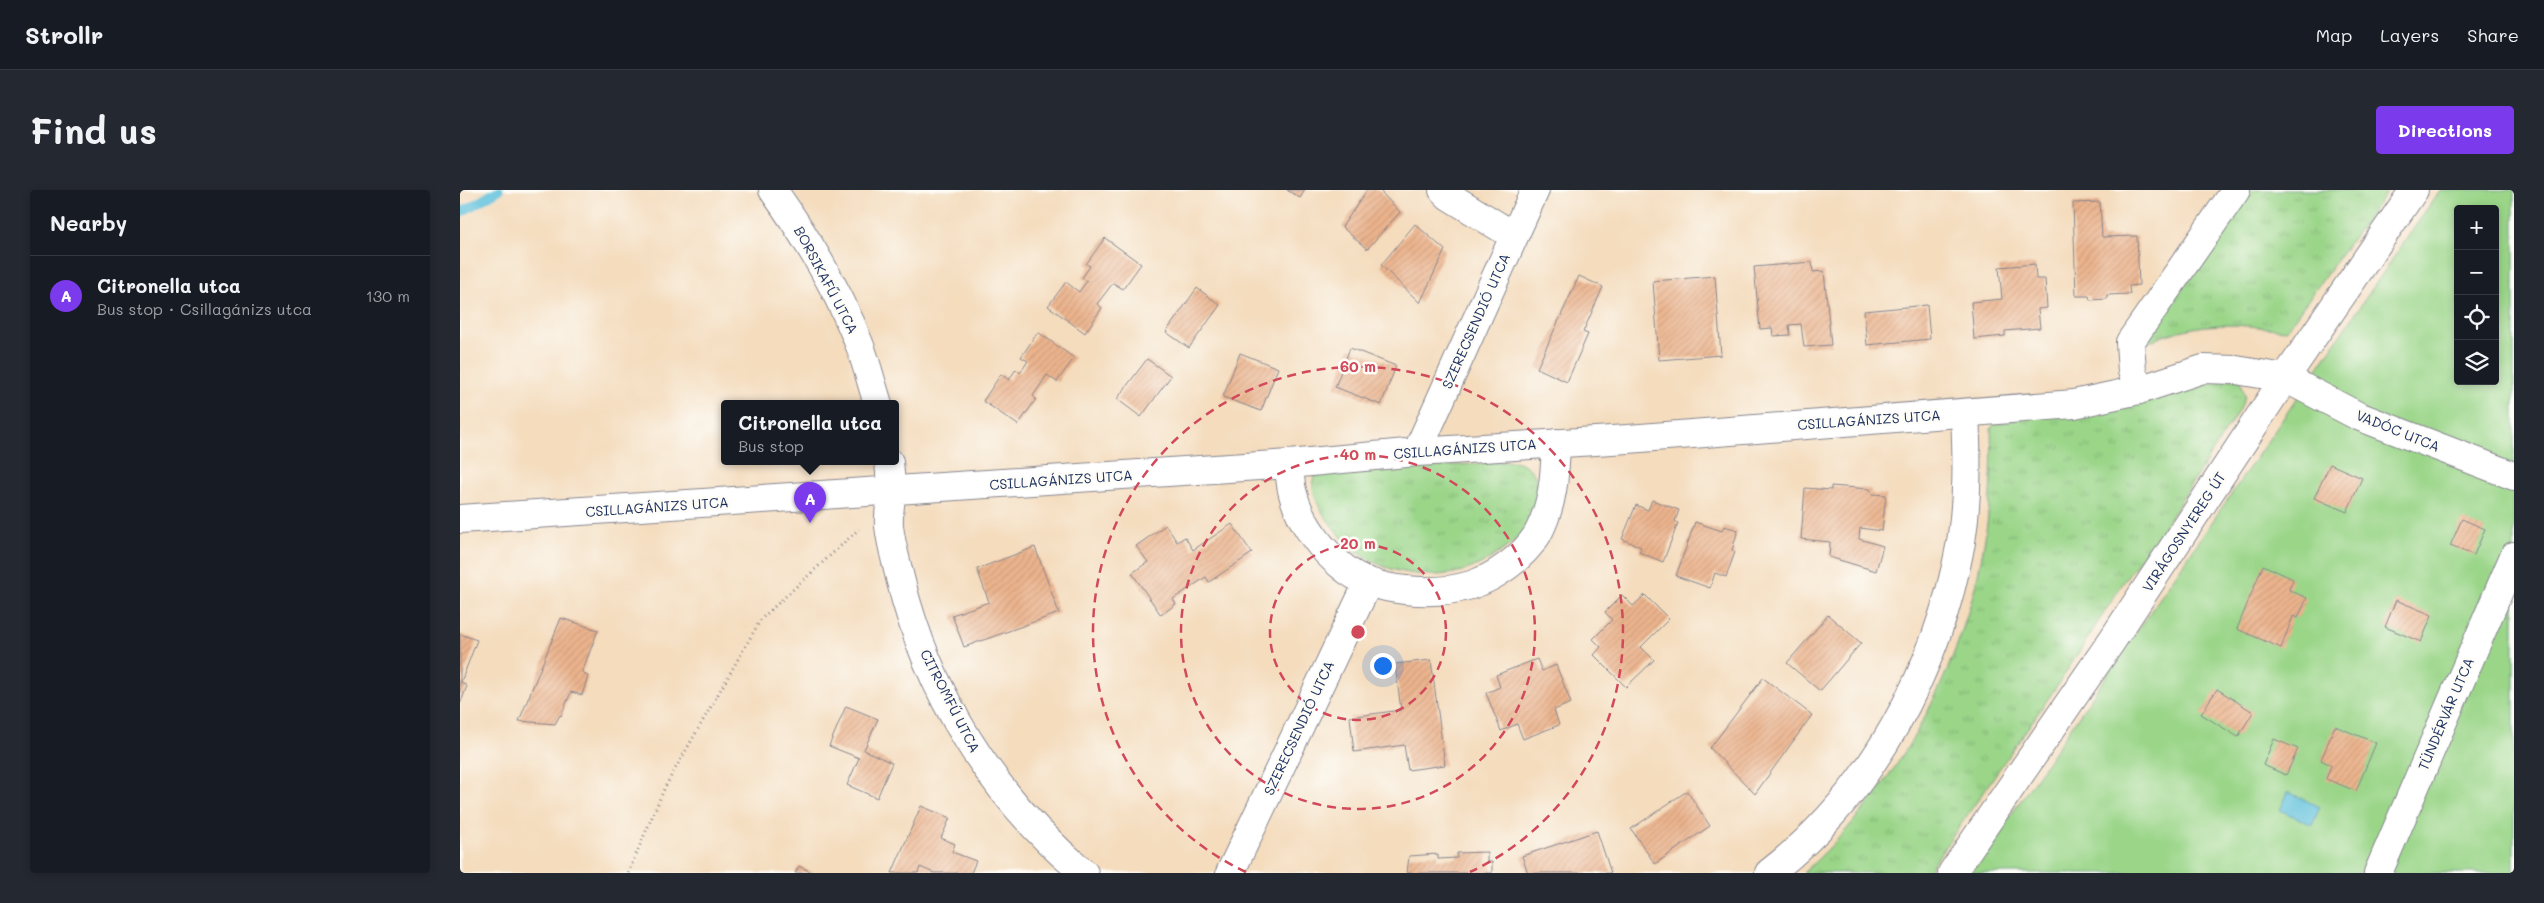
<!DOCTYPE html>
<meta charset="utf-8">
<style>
:root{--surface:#171b24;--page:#242831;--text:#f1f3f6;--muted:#9ea1a6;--line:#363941;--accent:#7c3aed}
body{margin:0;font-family:Mali,sans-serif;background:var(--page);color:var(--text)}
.controls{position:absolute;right:15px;top:15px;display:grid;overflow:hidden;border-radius:5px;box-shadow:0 2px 8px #0003}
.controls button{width:45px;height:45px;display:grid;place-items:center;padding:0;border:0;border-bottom:1px solid var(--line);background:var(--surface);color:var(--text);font:25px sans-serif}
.you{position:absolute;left:922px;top:475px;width:18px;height:18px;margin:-12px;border:4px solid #fff;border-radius:50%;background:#1a73e8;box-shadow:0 0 0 8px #1a73e833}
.badge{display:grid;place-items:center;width:32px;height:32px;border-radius:50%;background:var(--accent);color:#fff;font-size:16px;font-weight:700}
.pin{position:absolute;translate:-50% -41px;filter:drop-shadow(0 1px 2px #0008)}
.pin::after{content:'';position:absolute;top:26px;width:18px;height:15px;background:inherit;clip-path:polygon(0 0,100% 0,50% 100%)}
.popup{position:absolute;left:261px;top:210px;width:178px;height:65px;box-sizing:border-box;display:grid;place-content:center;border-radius:5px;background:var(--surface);filter:drop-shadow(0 1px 4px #0005);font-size:16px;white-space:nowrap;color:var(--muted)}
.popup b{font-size:19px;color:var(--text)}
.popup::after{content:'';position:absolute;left:50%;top:100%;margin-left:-10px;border:10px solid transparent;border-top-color:var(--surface)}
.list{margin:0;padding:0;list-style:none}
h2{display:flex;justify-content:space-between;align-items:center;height:65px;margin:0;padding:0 20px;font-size:21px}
h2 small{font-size:16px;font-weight:400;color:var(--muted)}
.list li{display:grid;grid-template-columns:32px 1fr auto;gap:15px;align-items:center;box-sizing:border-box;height:80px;padding:0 20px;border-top:1px solid var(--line)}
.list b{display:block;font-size:19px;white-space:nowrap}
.list p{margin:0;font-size:16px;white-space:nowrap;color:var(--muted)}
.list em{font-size:16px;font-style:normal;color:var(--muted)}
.icon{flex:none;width:28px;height:28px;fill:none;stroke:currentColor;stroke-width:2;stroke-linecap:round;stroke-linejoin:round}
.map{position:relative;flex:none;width:2054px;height:683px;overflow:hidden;border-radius:5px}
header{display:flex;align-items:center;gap:30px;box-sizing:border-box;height:70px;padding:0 25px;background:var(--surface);border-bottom:1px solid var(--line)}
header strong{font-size:24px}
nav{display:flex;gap:28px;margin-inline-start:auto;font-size:18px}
.intro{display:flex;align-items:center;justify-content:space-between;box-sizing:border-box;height:120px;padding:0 30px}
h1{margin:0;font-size:35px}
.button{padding:12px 22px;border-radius:5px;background:var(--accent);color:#fff;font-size:18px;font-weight:700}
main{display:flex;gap:30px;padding:0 30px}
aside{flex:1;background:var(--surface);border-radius:5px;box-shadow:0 2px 8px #0003}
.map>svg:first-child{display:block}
.grass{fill:url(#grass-tufts);stroke:#5a8273}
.garden{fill:#9ad588;stroke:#5a8273;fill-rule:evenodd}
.water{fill:#5dc0db;stroke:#3c789c}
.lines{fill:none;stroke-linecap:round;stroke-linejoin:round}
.stream{stroke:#5dc0db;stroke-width:9}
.building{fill:url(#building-hatch)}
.minor-casing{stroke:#88868e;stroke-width:30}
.path{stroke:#88868e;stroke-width:3;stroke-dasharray:1 4;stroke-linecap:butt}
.minor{stroke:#fff;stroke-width:28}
.ring{fill:none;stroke:#d1495b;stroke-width:2.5;stroke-dasharray:9 6}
.labels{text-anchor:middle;stroke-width:5;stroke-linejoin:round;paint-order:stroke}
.street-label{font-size:14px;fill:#1b2f5e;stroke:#fdfcf7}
.centre{fill:#d1495b;stroke:#fdfcf7;stroke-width:2.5}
.ring-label{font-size:15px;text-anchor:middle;font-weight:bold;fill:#d1495b;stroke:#fdfcf7;stroke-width:5;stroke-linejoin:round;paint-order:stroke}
</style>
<header>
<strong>Strollr</strong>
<nav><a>Map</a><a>Layers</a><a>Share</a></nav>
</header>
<div class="intro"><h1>Find us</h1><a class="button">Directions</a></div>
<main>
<aside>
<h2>Nearby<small></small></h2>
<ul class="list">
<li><span class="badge">A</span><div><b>Citronella utca</b><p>Bus stop · Csillagánizs utca</p></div><em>130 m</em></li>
</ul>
</aside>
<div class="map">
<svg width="2054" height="683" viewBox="0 0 2054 683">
<defs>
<pattern id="grass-tufts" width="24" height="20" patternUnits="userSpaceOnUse" patternTransform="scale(1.25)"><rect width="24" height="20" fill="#9ad588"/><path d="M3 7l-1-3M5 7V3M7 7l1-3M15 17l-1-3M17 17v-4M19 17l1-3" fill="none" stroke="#84b778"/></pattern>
<pattern id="building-hatch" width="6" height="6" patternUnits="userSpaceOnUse" patternTransform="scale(1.25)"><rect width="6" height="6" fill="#ecb48d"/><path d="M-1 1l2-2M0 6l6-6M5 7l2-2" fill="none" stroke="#ca9b7c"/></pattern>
</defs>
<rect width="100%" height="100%" fill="#fdfcf7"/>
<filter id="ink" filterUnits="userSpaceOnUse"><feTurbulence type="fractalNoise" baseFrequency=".02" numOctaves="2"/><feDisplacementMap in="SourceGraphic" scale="10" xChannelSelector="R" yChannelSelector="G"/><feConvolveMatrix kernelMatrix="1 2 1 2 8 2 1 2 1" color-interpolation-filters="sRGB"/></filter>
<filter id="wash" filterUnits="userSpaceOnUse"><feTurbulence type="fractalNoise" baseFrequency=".0096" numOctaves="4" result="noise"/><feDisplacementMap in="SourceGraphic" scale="20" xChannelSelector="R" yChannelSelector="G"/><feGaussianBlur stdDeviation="1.12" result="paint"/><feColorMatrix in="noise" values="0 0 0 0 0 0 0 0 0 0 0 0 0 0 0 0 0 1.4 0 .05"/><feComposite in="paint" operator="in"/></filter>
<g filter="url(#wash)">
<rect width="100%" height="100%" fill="#f4dcbd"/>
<path class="grass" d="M1778,0H1928L1826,140C1767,133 1738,130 1681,155Z
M1726,188L1780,190L1785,206L1781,217L1706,334L1665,390L1599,493L1467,683H1343C1467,572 1539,405 1531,239L1533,235Z
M1054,271C1084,277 1083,311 1070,333C1059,352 1027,373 1006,380C984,387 961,386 939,381C916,376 893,362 878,343C866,329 848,306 854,286L859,285Z"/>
<path class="garden" d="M1980,0H2054V683H1511ZM1998,19H2035V191H1998Z"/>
<path class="water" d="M1828,602L1860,617L1852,635L1820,620Z"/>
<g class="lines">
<path class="stream" d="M0,23L39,0"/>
</g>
<g id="blocks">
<path class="building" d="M827,0H845L840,8Z
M907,0H919L940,22L907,59L882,37Z
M1640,12L1642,47L1677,46L1679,95L1669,96L1670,104L1647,105V109L1630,110L1629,106H1616L1613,13Z
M955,34L985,60L960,113L921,75Z
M645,48L681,74L663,99L653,93L637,114L642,118L625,143L588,116L606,92L619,102L627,91L622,88L630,76L626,74Z
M1352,72L1353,82L1364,81L1371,155L1344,157L1341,134L1329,135L1330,145L1313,146L1312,138L1300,139L1294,77Z
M1575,74L1576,89H1585L1587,118L1578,119L1580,138L1545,141V146L1514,149L1511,112L1542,109L1539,77Z
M1119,86L1143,97L1123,142L1128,144L1107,192L1077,178Z
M1255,86L1261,165L1199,170L1193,91Z
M737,98L760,115L729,158L706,142Z
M1467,115L1470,149L1407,155L1404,121Z
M578,142L614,168L597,192L587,185L573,206L576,209L558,235L523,211L541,184L549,190L556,179L560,183L568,171L561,167Z
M890,158L936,176L921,215L875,197Z
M780,163L818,178L801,221L763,207Z
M687,169L711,186L681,227L657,209Z
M1870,274L1902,288L1887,322L1854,308Z
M1371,296L1410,299L1412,304L1426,305L1422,341L1400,338L1399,349L1423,356L1416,381L1369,367L1370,352L1341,349L1345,298L1371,300Z
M1192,310L1219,320L1215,331L1218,333L1203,372L1179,362L1181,357L1162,349L1176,315L1188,320Z
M2002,329L2025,339L2014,365L1990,356Z
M1235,332L1262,341L1264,336L1278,340L1272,360L1275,362L1266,387L1255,383L1250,398L1216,386Z
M772,334L792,363L749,392L746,387L713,409L716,414L701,425L672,383L688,372L676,356L706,335L717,352L725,347L733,360Z
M575,357L599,423L504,457L492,425L529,412L517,379Z
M1803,375L1833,389L1829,400L1847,408L1838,428L1833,426L1821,458L1777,439Z
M1162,405L1173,416L1185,405L1209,429L1181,457L1194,470L1166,497L1134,465L1141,457L1133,449L1152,430L1145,422Z
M1936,410L1972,425L1961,452L1925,437Z
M1368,425L1401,453L1360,501L1327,473Z
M101,428L138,440L122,482L128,486L122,505L111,502L101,526L100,525L95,534L59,531Z
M0,444L17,450L1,492L7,496L0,514Z
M1077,469L1082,481L1096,475L1111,513L1094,520L1099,535L1063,549L1057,534L1041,541L1026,503L1040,497L1036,485Z
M971,470L985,575L948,580L944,555L894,562L890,527L941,520L935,474Z
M1303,488L1352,525L1295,604L1250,558Z
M1757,499L1793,522L1778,547L1741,524Z
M386,516L418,529L404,560L432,573L417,608L387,595L399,568L369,556Z
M1875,536L1916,553L1896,601L1866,589L1871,575L1861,570Z
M1814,549L1838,559L1826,585L1803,575Z
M1227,601L1250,636L1195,674L1171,639Z
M461,616L490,628L481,648L495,654L492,662L516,671L511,683H474L460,677L458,683H432Z
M1137,641L1151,683H1068L1062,666Z
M1027,662V672H1032V683H947L949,666L978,664V669L997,668V663Z
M339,676L354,683H335Z"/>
</g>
</g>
<g filter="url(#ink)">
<use href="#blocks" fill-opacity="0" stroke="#88868e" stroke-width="1"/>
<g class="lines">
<g class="minor-casing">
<path id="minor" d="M313,0C347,48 379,101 400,156C407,175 412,195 418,214
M983,0L989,6L1054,46
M1679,200L1672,181L1670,152L1776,0
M957,262L1075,0
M429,272C430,282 431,292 431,302C431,313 428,325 429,336C431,354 436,371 440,388C468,503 533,608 624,683
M829,274C830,284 830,295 833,304C840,332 862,361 884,378C914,403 975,406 1011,395C1036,387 1063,367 1077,345C1093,316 1095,285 1096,253
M0,329L829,274L957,262L1168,249L1614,214L1679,200L1743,179L1776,180L1825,188L1898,226L2054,286
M770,683L908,393
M1309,683C1412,604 1478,479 1501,352C1508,309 1507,266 1505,223
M1492,683L1651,452L1825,188L1954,0
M1918,683L2054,366"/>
</g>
<path class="path" d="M168,683L205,597L301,429L399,339"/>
<use href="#minor" class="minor"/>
</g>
</g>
<g class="ring">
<circle cx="898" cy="442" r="88"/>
<circle cx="898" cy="442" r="177"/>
<path d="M786 682A265 265 0 1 1 1010 682"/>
</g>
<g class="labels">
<g class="street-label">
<text transform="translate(366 90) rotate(62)" y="5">BORSIKAFŰ UTCA</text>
<text transform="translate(1016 131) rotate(-66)" y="5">SZERECSENDIÓ UTCA</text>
<text transform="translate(1409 230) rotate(-4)" y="5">CSILLAGÁNIZS UTCA</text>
<text transform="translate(1938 241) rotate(22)" y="5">VADÓC UTCA</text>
<text transform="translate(1005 259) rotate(-4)" y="5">CSILLAGÁNIZS UTCA</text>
<text transform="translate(601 290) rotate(-4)" y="5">CSILLAGÁNIZS UTCA</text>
<text transform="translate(197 317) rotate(-4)" y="5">CSILLAGÁNIZS UTCA</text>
<text transform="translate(1724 342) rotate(-57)" y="5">VIRÁGOSNYEREG ÚT</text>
<text transform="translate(490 511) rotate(63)" y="5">CITROMFŰ UTCA</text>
<text transform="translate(1986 524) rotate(-67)" y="5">TÜNDÉRVÁR UTCA</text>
<text transform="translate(839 538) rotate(-65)" y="5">SZERECSENDIÓ UTCA</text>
</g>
</g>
<circle cx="898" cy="442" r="8" class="centre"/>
<g class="ring-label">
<text x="898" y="182">60 m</text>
<text x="898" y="270">40 m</text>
<text x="898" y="359">20 m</text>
</g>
</svg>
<div class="controls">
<button>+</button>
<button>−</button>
<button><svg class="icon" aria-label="locate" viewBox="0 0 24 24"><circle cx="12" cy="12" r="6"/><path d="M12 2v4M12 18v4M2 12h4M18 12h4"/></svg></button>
<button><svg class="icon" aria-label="layers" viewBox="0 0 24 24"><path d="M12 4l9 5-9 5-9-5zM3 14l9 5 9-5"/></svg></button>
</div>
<div class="you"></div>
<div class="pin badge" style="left:350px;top:333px">A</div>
<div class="popup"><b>Citronella utca</b>Bus stop</div>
</div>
</main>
